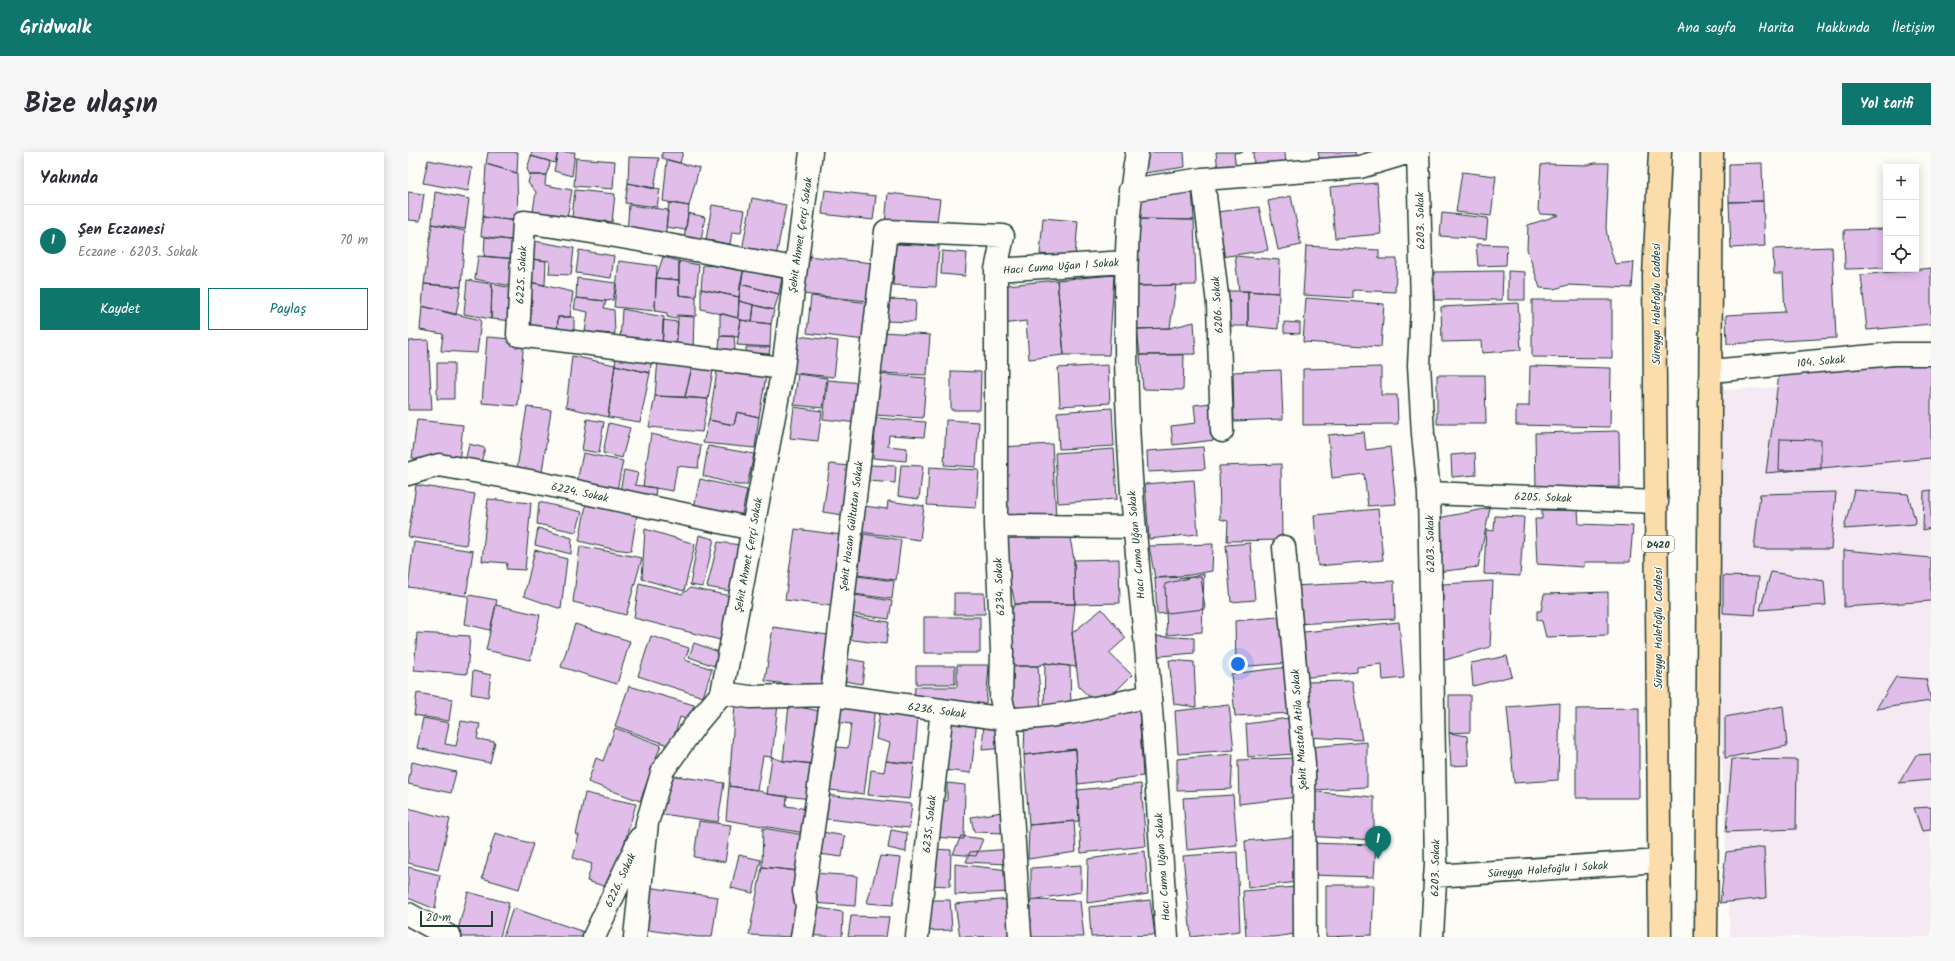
<!DOCTYPE html>
<html lang="tr">
<meta charset="utf-8">
<style>
:root{--surface:#fff;--page:#f7f7f7;--text:#2b2b33;--muted:#7c7c81;--line:#e1e1e2;--accent:#0f766e}
body{margin:0;font-family:Kalam,sans-serif;background:var(--page);color:var(--text)}
.controls{position:absolute;right:12px;top:12px;display:grid;overflow:hidden;border-radius:0px;box-shadow:0 2px 10px #0003}
.controls button{width:36px;height:36px;display:grid;place-items:center;padding:0;border:0;border-bottom:1px solid var(--line);background:var(--surface);color:var(--text);font:20px sans-serif}
.scale{position:absolute;left:12px;bottom:10px;width:73px;box-sizing:border-box;padding-left:4px;border:2px solid #1f3d34;border-top:0;font-size:11px;line-height:14px;white-space:nowrap;color:#1f3d34;-webkit-text-stroke:3px #fdfcf7;paint-order:stroke}
.you{position:absolute;left:830px;top:512px;width:14px;height:14px;margin:-10px;border:3px solid #fff;border-radius:50%;background:#1a73e8;box-shadow:0 0 0 6px #1a73e833}
.badge{display:grid;place-items:center;width:26px;height:26px;border-radius:50%;background:var(--accent);color:#fff;font-size:13px;font-weight:700}
.pin{position:absolute;translate:-50% -33px;filter:drop-shadow(0 1px 2px #0008)}
.pin::after{content:'';position:absolute;top:21px;width:14px;height:12px;background:inherit;clip-path:polygon(0 0,100% 0,50% 100%)}
.list{margin:0;padding:0;list-style:none}
h2{display:flex;justify-content:space-between;align-items:center;height:52px;margin:0;padding:0 16px;font-size:17px}
h2 small{font-size:13px;font-weight:400;color:var(--muted)}
.list li{display:grid;grid-template-columns:26px 1fr auto;gap:12px;align-items:center;box-sizing:border-box;height:72px;padding:0 16px;border-top:1px solid var(--line)}
.list b{display:block;font-size:15px;white-space:nowrap}
.list p{margin:0;font-size:13px;white-space:nowrap;color:var(--muted)}
.list em{font-size:13px;font-style:normal;color:var(--muted)}
.actions{display:flex;gap:8px;padding:12px 16px}
.actions a{flex:1;padding:9px 0;border:1px solid var(--accent);border-radius:0px;text-align:center;font-size:14px;color:var(--accent)}
.actions .main{background:var(--accent);color:#fff}
.icon{flex:none;width:22px;height:22px;fill:none;stroke:currentColor;stroke-width:2;stroke-linecap:round;stroke-linejoin:round}
.map{position:relative;flex:none;width:1523px;height:785px;overflow:hidden;border-radius:0px}
header{display:flex;align-items:center;gap:24px;box-sizing:border-box;height:56px;padding:0 20px;background:var(--accent);color:#fff}
header strong{font-size:19px}
nav{display:flex;gap:22px;margin-inline-start:auto;font-size:14px}
.intro{display:flex;align-items:center;justify-content:space-between;box-sizing:border-box;height:96px;padding:0 24px}
h1{margin:0;font-size:28px}
.button{padding:10px 18px;border-radius:0px;background:var(--accent);color:#fff;font-size:14px;font-weight:700}
main{display:flex;gap:24px;padding:0 24px}
aside{flex:1;background:var(--surface);border-radius:0px;box-shadow:0 2px 10px #0003}
.map>svg:first-child{display:block}
.built{fill:#f5e9f3}
.building{fill:#e1beea;stroke:#1f3d34}
.lines{fill:none;stroke-linecap:round;stroke-linejoin:round}
.minor-casing{stroke:#1f3d34;stroke-width:25}
.primary-casing{stroke:#1f3d34;stroke-width:25}
.minor{stroke:#fdfcf7;stroke-width:22}
.primary{stroke:#fddcac;stroke-width:22}
.labels{text-anchor:middle;stroke-width:3;stroke-linejoin:round;paint-order:stroke}
.shield{fill:#fdfcf7;stroke:#62766e;stroke-width:1}
.shield-label{font-size:10px;font-weight:bold;fill:#1f3d34}
.street-label{font-size:11px;fill:#1f3d34;stroke:#fdfcf7}
</style>
<header>
<strong>Gridwalk</strong>
<nav><a>Ana sayfa</a><a>Harita</a><a>Hakkında</a><a>İletişim</a></nav>
</header>
<div class="intro"><h1>Bize ulaşın</h1><a class="button">Yol tarifi</a></div>
<main>
<aside>
<h2>Yakında<small></small></h2>
<ul class="list">
<li><span class="badge">1</span><div><b>Şen Eczanesi</b><p>Eczane · 6203. Sokak</p></div><em>70 m</em></li>
</ul>
<div class="actions"><a class="main">Kaydet</a><a>Paylaş</a></div>
</aside>
<div class="map">
<svg width="1523" height="785" viewBox="0 0 1523 785">
<rect width="100%" height="100%" fill="#fdfcf7"/>
<filter id="ink" filterUnits="userSpaceOnUse"><feTurbulence type="fractalNoise" baseFrequency=".025" numOctaves="2"/><feDisplacementMap in="SourceGraphic" scale="8" xChannelSelector="R" yChannelSelector="G"/><feConvolveMatrix kernelMatrix="1 2 1 2 8 2 1 2 1" color-interpolation-filters="sRGB"/></filter>
<g filter="url(#ink)">
<path class="built" d="M1523,227V785H1322L1297,239Z"/>
<path class="building" d="M80,0H110L109,21L78,12Z
M124,0H150L147,11L123,4Z
M150,0H167L164,24L146,19Z
M254,0H275L272,11L254,6Z
M739,0H776L777,15L737,21Z
M808,0H835L826,1L828,17L810,19Z
M845,0H877L878,11L846,14Z
M910,0H947L949,8L913,14Z
M123,4L141,9L142,12L138,23H122L119,17Z
M221,5L251,6L246,37L220,31Z
M168,6L207,9L205,37L166,34Z
M20,8L64,16L60,39L15,31Z
M259,8L291,16L281,54L255,49Z
M1187,11H1201L1198,76L1200,89L1207,112L1226,110L1224,136L1160,133L1146,137L1132,136L1119,97L1120,73L1151,63L1132,62L1130,58L1133,13L1139,12L1179,13Z
M1354,11L1355,49L1321,50V12Z
M78,12L109,21L110,69L75,65Z
M1054,20L1088,24L1083,64L1048,60Z
M122,23H138L137,33L164,38L159,66L138,65L125,59L128,40L120,31Z
M220,31L252,37L249,55L217,51Z
M969,31L973,82L927,86L922,35Z
M784,36L786,68L731,67L734,43Z
M167,38L207,42L204,70L164,65Z
M417,38L468,44L465,68L414,62Z
M0,40L16,42L12,69L0,68Z
M27,40L61,47L57,77L24,72Z
M480,41L532,47L528,77L477,71Z
M883,44L893,93L870,98L860,49Z
M344,46L378,53L368,105L334,98Z
M1355,49L1357,94L1323,96L1321,50Z
M261,51L281,54L278,78L258,75Z
M221,53L260,58L257,88L219,82Z
M304,53L337,58L333,81L324,80L322,92L298,88Z
M851,55L860,98L813,105L809,60Z
M280,61L297,65L292,95L275,93Z
M1034,61L1080,66L1078,87L1032,84Z
M75,65L110,69L109,89L73,84Z
M635,66L670,69L667,105L632,102Z
M731,67L786,68L788,133L728,134Z
M24,72L57,79L53,135L16,132Z
M1478,77V116L1437,117L1436,78Z
M77,85L109,89V107L76,104Z
M126,89L166,96L163,123L141,122L142,109L123,107Z
M488,92L531,94L528,135L485,133Z
M1068,92L1099,93L1098,113L1070,114Z
M898,94L971,98V107H989L987,140L945,138V146L895,143Z
M1424,95L1428,186L1319,192L1318,163L1377,160L1375,122H1366L1365,97Z
M171,98L206,104L203,126L168,121Z
M534,99L559,101L557,124L533,122Z
M70,104L109,107L108,135L67,127Z
M399,104L465,111L460,149L394,142Z
M827,104L872,108L871,141L831,139Z
M255,105L271,109V128L248,126Z
M123,107L138,109L137,133L117,129Z
M211,109L249,114L247,159L206,155Z
M271,109L291,113L288,145L271,143Z
M295,113L336,116L331,145L293,137Z
M336,116L374,125L371,142L332,132Z
M1523,116V172L1459,178L1453,123Z
M1095,119L1094,148H1026V120Z
M1100,119L1117,120V148H1100Z
M706,123L701,203H656L649,128Z
M169,126L208,131L205,148L198,149L168,146Z
M248,126L271,128V143L288,145V164L269,163L267,167L259,165V161L247,159Z
M59,128L84,132L83,167L56,162Z
M649,128L656,203L621,207L618,169L594,172L590,134Z
M117,129L165,140L162,165H150L149,183L116,178Z
M16,132L53,135L48,163L14,154Z
M84,132L108,137L106,169L83,167Z
M332,132L371,142L366,158L331,149Z
M768,133L762,176L729,177L728,134Z
M293,137L331,145L330,166L293,157Z
M819,139H840V174H823Z
M840,139L871,141L870,177L840,174Z
M403,144L461,151L457,188L399,181Z
M168,146L198,149L196,156L206,158L207,182L177,180L180,160L166,157Z
M898,146L976,152L973,195L895,190Z
M478,147L508,148L507,170L477,169Z
M1124,148H1204V206L1124,205Z
M331,149L346,153L344,170L333,168L330,166Z
M1110,151L1113,198L1074,201L1073,189L1034,190L1033,155Z
M346,153L366,158L363,172L344,170Z
M14,154L73,168L69,201L33,199L35,182L12,178Z
M214,157L256,165L254,196L212,190Z
M312,161L330,166L333,168L330,185L312,184Z
M270,164L286,165L285,199L268,198Z
M150,165H166V182L149,180Z
M255,168L270,170L268,198L254,196Z
M333,168L363,172L362,195L329,193Z
M786,170L788,202L732,203L729,177L762,176Z
M876,170L892,171V182L876,181Z
M474,180L522,183L519,223L472,221Z
M312,184H326L327,197L324,207L288,194L311,196Z
M390,184L430,189L426,225L385,221Z
M79,185L116,188L110,254L74,251Z
M20,188L24,258H0V189Z
M338,195H362L360,212L339,209Z
M209,199L244,203L242,221L207,213Z
M732,203H776L775,238L735,237Z
M164,204L207,213L200,265L158,255Z
M250,207L285,210L277,245L247,244Z
M285,210L306,213L300,247L277,245Z
M29,211H46V247H29Z
M1523,211V306L1358,321L1371,222Z
M207,213L242,221L232,270L200,265Z
M310,213L359,218L351,265L329,260L326,273L301,268Z
M700,213L702,251L652,254L650,216Z
M1122,214L1203,216L1202,275L1108,273V254H1121Z
M973,215V243H989L990,272L895,273V217Z
M873,218L875,267L826,269L825,220Z
M543,219L573,220L572,258H543Z
M390,222L419,226L415,256L386,253Z
M470,222L518,226L515,266L467,263Z
M1029,223H1077L1078,272H1029Z
M420,228L454,231L449,271L415,267Z
M247,244L300,247L294,280L241,275Z
M803,251L807,288L765,293L763,274L788,271L786,253Z
M119,255L143,258L134,320L109,316Z
M386,255L414,259L410,289L382,286Z
M704,256L706,294L651,297L649,260Z
M329,260L351,265L347,296L295,291L301,268L326,273Z
M468,266L518,270L516,285L481,283L480,294L499,296L498,309L465,306Z
M179,267L196,270L191,301L174,298Z
M9,268L55,273L51,310L4,306Z
M538,268L571,270L568,315L536,313Z
M201,271L222,276L214,306L195,301Z
M1211,279L1212,335L1128,337L1127,281Z
M956,280L958,298L982,295L988,352L960,354L956,322L924,326L920,283Z
M243,282L293,293L290,316L269,314L265,339L235,334Z
M1372,287L1413,288V318H1371Z
M61,292L77,296L72,314L57,310Z
M644,292L648,366L598,369L594,295Z
M300,294L346,302L339,333H329L295,324Z
M795,295L797,317L740,320L739,299Z
M706,297L709,347L650,351L647,301Z
M175,301L215,309L209,338L169,330Z
M1067,301L1068,323L1044,325L1043,303Z
M422,312L441,314L435,363L415,360Z
M873,312L874,388L819,389L820,369L812,367L811,314Z
M461,313L488,314L487,331L460,329Z
M493,313L515,314L511,347L490,344Z
M521,315L571,318L568,356L519,353Z
M216,318L230,321L227,333L248,336L246,351L211,345Z
M292,327L339,338L332,371L285,360Z
M786,328L790,382L741,387L737,332Z
M8,333L67,342L58,393L0,385Z
M1446,338L1500,342L1508,372L1436,377Z
M1523,338V376L1515,378L1516,339Z
M1428,340L1423,397H1346L1352,342Z
M80,347L123,351L117,418L98,417L99,411L74,409Z
M480,349L516,354L512,388L453,380L456,354L479,357Z
M131,350L174,360L168,380L129,372Z
M178,353L229,363L223,399L204,397L171,389Z
M1082,356L1070,415L1029,420L1030,366Z
M970,357L975,408L910,414L906,363Z
M1134,358H1170L1171,372L1225,374L1222,410H1176V415L1129,412L1127,367H1134Z
M1087,364L1116,365L1112,424L1076,422L1078,378L1086,379Z
M593,374L661,380L666,408L667,452H607L604,437L596,435Z
M130,376L164,386L163,402L127,393Z
M237,377L287,392L276,439L234,427Z
M387,377L434,383L424,454L377,448Z
M456,382L493,388L488,428L450,423Z
M291,383L306,387L295,435L282,433Z
M6,390L65,399L58,444L0,435Z
M310,390L332,393L322,439L299,435Z
M842,391L847,448L823,450L818,393Z
M805,392L804,419L782,423L747,426L741,394Z
M172,394L234,406L218,463L165,450Z
M127,398L159,407L153,457L116,444Z
M1436,398L1523,406V449L1436,455Z
M711,407L712,451L667,452L666,408Z
M1363,420L1416,429L1418,453L1352,458Z
M796,422L794,480L759,483L757,432Z
M449,424L486,429L484,447L446,442Z
M1315,424L1351,425L1347,463L1315,461Z
M793,425L797,457L749,462L747,426Z
M986,429L987,467L886,472L884,434Z
M1085,429L1082,495L1034,509L1035,432Z
M231,431L274,442L282,436L323,444L312,488L226,466Z
M1200,440V483L1138,485L1134,469L1129,468V459H1133L1136,442Z
M546,441H576L577,462H546Z
M61,443L89,448L82,478L57,472Z
M447,443L484,449L481,467L444,462Z
M607,452H667L664,481L668,515L637,511L630,514H597L598,467Z
M88,453L132,463L122,508L78,498Z
M694,457L718,486L701,501L724,523L692,555L671,535L664,481Z
M441,464L481,470L478,492L438,487Z
M879,464L882,511L828,515L827,469Z
M516,465H572V501H516Z
M991,470L996,526L975,528L974,512L949,515V520L892,526L887,481Z
M167,472L222,489L209,532L153,515Z
M365,475L420,483L412,537L357,529Z
M9,481L62,484L59,522L6,518Z
M243,484L281,496L277,508L304,517L295,545L230,524Z
M744,484L786,486V501L742,505Z
M286,491L311,500L306,514L281,505Z
M1099,504L1104,524L1065,534L1063,511Z
M435,506L457,510L454,532L431,528Z
M761,508L786,510L788,555L766,552Z
M637,511L662,514L663,559L636,561Z
M549,513H581L578,551L534,558L506,548L507,535H549Z
M508,514H547V532H508Z
M597,514H630L633,559L599,561Z
M880,515L885,561L827,564L823,522Z
M65,519L83,523L80,545L63,542Z
M1488,525L1518,527L1523,549L1468,557Z
M944,529L954,588L899,585L896,530Z
M221,534L286,553L281,568L272,565L263,594L207,574Z
M9,541L44,547L41,569L6,563Z
M1041,543H1062V580L1041,581Z
M430,551L467,555L456,642L422,638L428,595L440,596L443,572L428,570Z
M1152,551L1150,628L1106,631L1099,555Z
M327,552H370L364,605L355,604L349,638L321,634Z
M381,553L411,559L407,612L375,609Z
M821,553L826,598L770,602L767,559Z
M1375,554L1379,594L1317,606V565Z
M1231,556V646H1168V557Z
M731,558L735,624L670,632L668,597L616,603L617,570L669,562Z
M472,559L510,564L506,612L478,609L482,591L468,587Z
M15,566L41,571L37,592L48,594L53,569L72,572L69,587L87,590L82,611L9,596Z
M881,566L887,602L840,605L838,572Z
M569,568L563,621L536,618L539,569Z
M597,568L596,596L574,598L576,571Z
M207,576L253,593L232,649L180,630L188,606L195,609Z
M1041,581L1059,584L1061,613L1043,614Z
M959,590V635L906,638L902,595Z
M668,597L671,669L621,673L616,603Z
M825,602L823,637L769,639V607Z
M1523,602V628L1491,631L1508,603Z
M364,605L375,609L407,612L403,647L359,642Z
M884,606L889,645L831,652L830,608Z
M1324,607L1389,608L1388,677L1318,680Z
M478,609L506,612L502,647L460,643L463,618L476,620Z
M4,610L48,620L43,641L0,632Z
M260,623L316,631L310,670L254,662Z
M539,631L557,633L556,687L525,685L528,648L539,649Z
M733,632L738,694L673,701L669,638Z
M321,634L349,638L359,642L379,645L378,654L401,657L397,681L318,668Z
M898,639L966,645V688L898,684Z
M177,641L228,652L203,736L179,729L184,712L165,706L171,683H168Z
M417,643L504,652L501,676L410,666Z
M825,643L829,693L779,698L775,646Z
M1523,655V678L1514,679L1506,656Z
M0,656L42,667L30,718L0,711Z
M594,660L599,681L566,680L563,665Z
M291,669L323,673L317,710L286,705Z
M666,669L668,700L620,707L621,673Z
M355,676L396,683L391,719L354,715Z
M483,678L499,681L498,700L480,696Z
M414,680L437,684L434,705L411,702Z
M87,681L125,692L111,737L74,726Z
M553,684L575,687L568,704L545,702Z
M893,684L889,730L840,736L837,689Z
M900,691L968,693L966,725L903,723Z
M1356,695L1358,746L1312,751L1318,700Z
M523,697L543,698L542,734L522,733Z
M603,697L600,712L558,710L562,700Z
M737,699L740,742L679,751L680,707Z
M829,700L832,779L783,785L775,704Z
M331,703L353,708L345,741L323,736Z
M472,704L493,706L485,753L459,751Z
M547,712L601,718V740L547,743Z
M673,713V740L623,748V716Z
M0,715L32,723L27,757L0,746Z
M354,715L391,719L385,785L341,783Z
M404,721L449,724L447,754L405,751Z
M918,733H966L964,783L918,785Z
M239,735L310,745L304,785H290L233,777Z
M889,735L887,782L866,785H838L835,739Z
M60,740L101,751L92,785H48Z
M603,747L606,784L552,785L547,752Z
M520,748H542L544,778L517,779Z
M623,748L672,749L676,785H618Z
M742,748L747,783L683,785L681,755Z
M399,754L435,760L434,785L394,783Z
M105,756L179,781L178,785H95Z
M443,764L481,765L478,785H440Z"/>
<g class="lines">
<g class="minor-casing">
<path id="minor" d="M729,0C719,55 718,110 718,165C717,272 726,379 737,485C746,585 752,685 759,785
M1010,0L1014,154L1011,213L1015,282L1021,341L1028,711L1024,785
M795,27L810,152L814,279
M722,38L795,27L952,15L1002,0
M588,118L718,110
M375,216L110,183L116,70C207,81 296,101 387,116
M1303,219L1486,202H1523
M0,322L31,313L122,329L345,377
M1021,341L1249,350
M588,374L726,375
M876,395L896,612L897,785
M314,541L342,545L424,543L598,567C647,567 695,554 742,544
M1027,724L1252,709
M0,762L42,785
M186,785L232,686
M227,785L239,671L255,618L288,572L314,541L375,216L403,0
M394,785L399,754L396,739L424,543L478,79L595,84L588,118V374L594,499L593,546L598,567L612,785
M509,785L534,558"/>
</g>
<g class="primary-casing">
<path id="primary" d="M1252,0L1246,125L1252,785
M1298,785L1304,0"/>
</g>
<use href="#minor" class="minor"/>
<use href="#primary" class="primary"/>
</g>
</g>
<g class="labels">
<rect class="shield" x="1234" y="384" width="32" height="16" rx="3"/>
<g class="shield-label">
<text x="1250" y="396">D420</text>
</g>
<g class="street-label">
<text transform="translate(1012 69) rotate(-91)" y="4">6203. Sokak</text>
<text transform="translate(392 83) rotate(-82)" y="4">Şehit Ahmet Çerçi Sokak</text>
<text transform="translate(653 114) rotate(-4)" y="4">Hacı Cuma Uğan 1 Sokak</text>
<text transform="translate(113 123) rotate(-87)" y="4">6225. Sokak</text>
<text transform="translate(1248 152) rotate(-90)" y="4">Süreyya Halefoğlu Caddesi</text>
<text transform="translate(809 153) rotate(-94)" y="4">6206. Sokak</text>
<text transform="translate(1413 209) rotate(-5)" y="4">104. Sokak</text>
<text transform="translate(172 340) rotate(12)" y="4">6224. Sokak</text>
<text transform="translate(1135 345) rotate(2)" y="4">6205. Sokak</text>
<text transform="translate(443 374) rotate(-83)" y="4">Şehit Hasan Gültutan Sokak</text>
<text transform="translate(1022 392) rotate(-91)" y="4">6203. Sokak</text>
<text transform="translate(728 393) rotate(-95)" y="4">Hacı Cuma Uğan Sokak</text>
<text transform="translate(340 403) rotate(-80)" y="4">Şehit Ahmet Çerçi Sokak</text>
<text transform="translate(591 435) rotate(-93)" y="4">6234. Sokak</text>
<text transform="translate(1250 476) rotate(-90)" y="4">Süreyya Halefoğlu Caddesi</text>
<text transform="translate(529 558) rotate(8)" y="4">6236. Sokak</text>
<text transform="translate(891 578) rotate(-94)" y="4">Şehit Mustafa Atila Sokak</text>
<text transform="translate(521 672) rotate(-84)" y="4">6235. Sokak</text>
<text transform="translate(754 715) rotate(-94)" y="4">Hacı Cuma Uğan Sokak</text>
<text transform="translate(1027 716) rotate(-89)" y="4">6203. Sokak</text>
<text transform="translate(1140 717) rotate(-4)" y="4">Süreyya Halefoğlu 1 Sokak</text>
<text transform="translate(212 728) rotate(-65)" y="4">6226. Sokak</text>
</g>
</g>
</svg>
<div class="controls">
<button>+</button>
<button>−</button>
<button><svg class="icon" aria-label="locate" viewBox="0 0 24 24"><circle cx="12" cy="12" r="6"/><path d="M12 2v4M12 18v4M2 12h4M18 12h4"/></svg></button>
</div>
<div class="scale">20 m</div>
<div class="you"></div>
<div class="pin badge" style="left:970px;top:707px">1</div>
</div>
</main>
